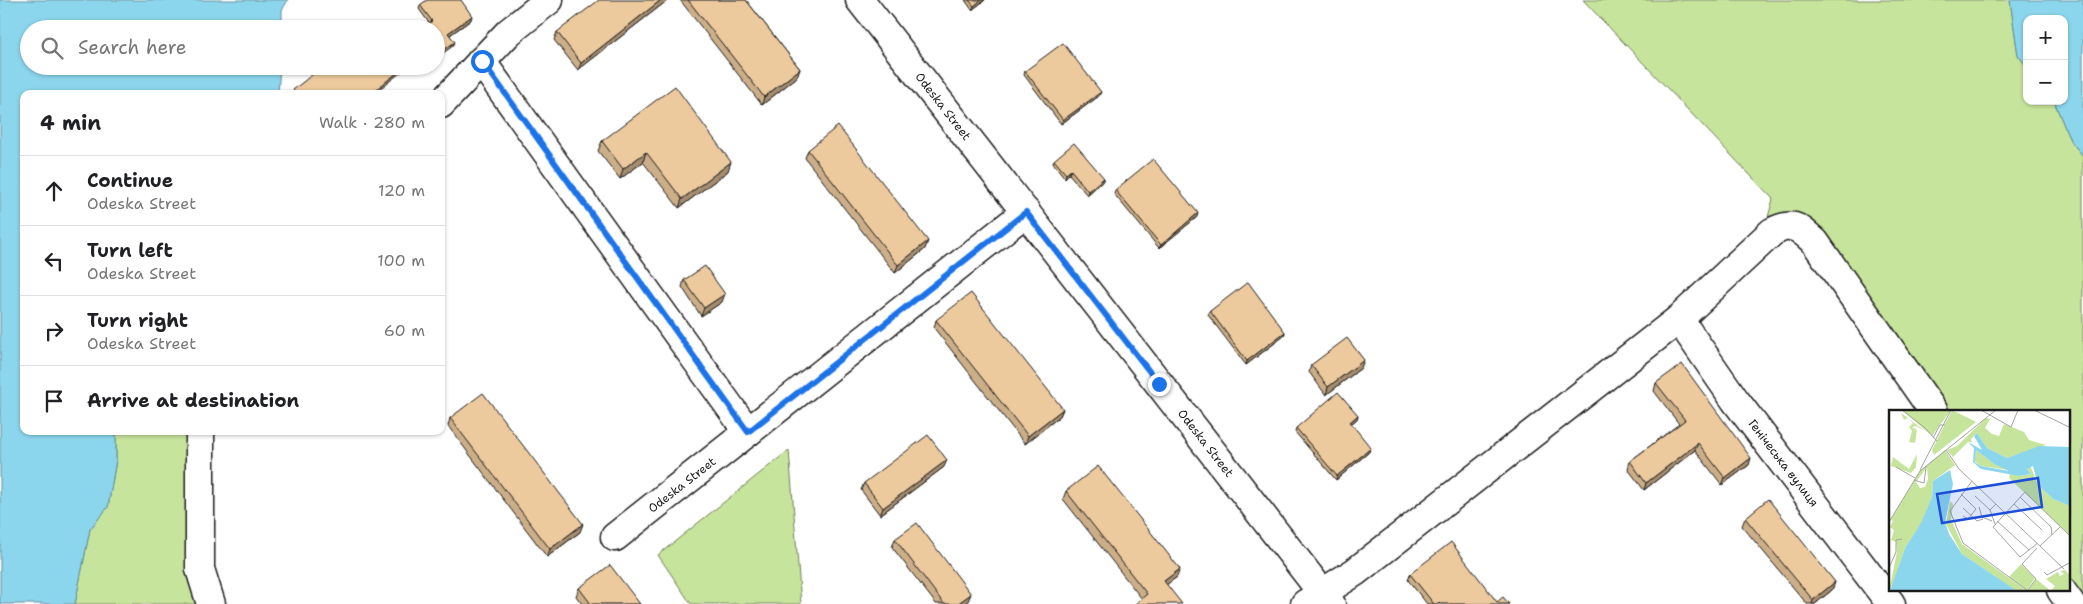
<!DOCTYPE html>
<meta charset="utf-8">
<style>
:root{--surface:#fff;--page:#f6f6f6;--text:#202124;--muted:#757577;--line:#e0e0e0}
body{margin:0;font-family:"Shantell Sans",sans-serif;background:var(--page);color:var(--text)}
.controls{position:absolute;right:15px;top:15px;display:grid;overflow:hidden;border-radius:10px;box-shadow:0 1px 4px #0004}
.controls button{width:45px;height:45px;display:grid;place-items:center;padding:0;border:0;border-bottom:1px solid var(--line);background:var(--surface);color:var(--text);font:25px sans-serif}
.stop{position:absolute;width:15px;height:15px;margin:-11px;border:4px solid #1a73e8;border-radius:50%;background:#fff}
.stop.end{background:#1a73e8;border-color:#fff;box-shadow:0 1px 5px #0008}
.list{margin:0;padding:0;list-style:none}
h2{display:flex;justify-content:space-between;align-items:center;height:65px;margin:0;padding:0 20px;font-size:21px}
h2 small{font-size:16px;font-weight:400;color:var(--muted)}
.list li{display:grid;grid-template-columns:32px 1fr auto;gap:15px;align-items:center;box-sizing:border-box;height:70px;padding:0 20px;border-top:1px solid var(--line)}
.list b{display:block;font-size:19px;white-space:nowrap}
.list p{margin:0;font-size:16px;white-space:nowrap;color:var(--muted)}
.list em{font-size:16px;font-style:normal;color:var(--muted)}
.icon{flex:none;width:28px;height:28px;fill:none;stroke:currentColor;stroke-width:2;stroke-linecap:round;stroke-linejoin:round}
.map{position:relative;flex:none;width:2083px;height:604px;overflow:hidden}
.search{position:absolute;background:var(--surface);box-shadow:0 1px 4px #0004;left:20px;top:20px;width:425px;height:55px;display:flex;align-items:center;gap:12px;box-sizing:border-box;padding:0 18px;border-radius:28px;color:var(--muted);font-size:19px}
.panel{position:absolute;background:var(--surface);box-shadow:0 1px 4px #0004;left:20px;top:90px;width:425px;height:345px;border-radius:10px}
.map>svg:first-child{display:block}
.green{fill:#c6e49b;stroke:#71805c}
.water{fill:#8cd6ed;stroke:#5f8c99}
.lines{fill:none;stroke-linecap:round;stroke-linejoin:round}
.minor-casing{stroke:#1c1c1c;stroke-width:31}
.minor{stroke:#fff;stroke-width:28}
.wall{fill:#ccae88;stroke:#1c1c1c}
.shaded-wall{fill:#a68d6f;stroke:#1c1c1c}
.building{fill:#edca9e;stroke:#1c1c1c}
.route{stroke:#1a73e8;stroke-width:6}
.labels{text-anchor:middle;stroke-width:4;stroke-linejoin:round;paint-order:stroke}
.street-label{font-size:12px;fill:#1c1c1c;stroke:#fff}
.inset-road{fill:none;stroke:#a4a4a4;stroke-width:1}
.view{fill:#1d4ed8;fill-opacity:0.15;stroke:#1d4ed8;stroke-width:2.5}
.inset-edge{fill:none;stroke:#1c1c1c;stroke-width:2.5}
</style>
<div class="map">
<svg width="2083" height="604" viewBox="0 0 2083 604">
<rect width="100%" height="100%" fill="#fff"/>
<filter id="ink" filterUnits="userSpaceOnUse"><feTurbulence type="fractalNoise" baseFrequency=".02" numOctaves="2"/><feDisplacementMap in="SourceGraphic" scale="10" xChannelSelector="R" yChannelSelector="G"/><feConvolveMatrix kernelMatrix="1 2 1 2 8 2 1 2 1" color-interpolation-filters="sRGB"/></filter>
<g filter="url(#ink)">
<path class="green" d="M1583,0H2010L2018,55L2027,67V101H2054L2070,140L2083,156V604L2069,585V412L1948,411L1803,216L1784,212L1768,217L1773,199Z
M116,431H191L202,604H75L90,529L108,507L116,460Z
M789,450L801,604H691L658,555Z"/>
<path class="water" d="M0,0H288L282,10V29H29V66H280L278,94H24V431H116V460L108,507L90,529L75,604H0Z
M2010,0H2083V156L2070,140L2054,101H2064V19H2027V67L2018,55Z"/>
<g class="lines">
<g class="minor-casing">
<g id="minor">
<path id="s1" d="M860,0L1331,604"/>
<path d="M481,61L748,432L615,537"/>
<path d="M441,104L509,32L549,0"/>
<path id="s2" d="M1679,319L1735,400L1891,604"/>
<path d="M200,431V569L211,604"/>
<path d="M748,432L1026,212"/>
<path d="M2061,590L2071,604"/>
<path d="M1305,604L1355,572L1679,319L1772,232C1794,221 1798,227 1815,242L1934,412"/>
</g>
</g>
<use href="#minor" class="minor"/>
</g>
<path class="wall" d="M668,0L578,70L554,40L557,32Z
M680,0H746L800,69L797,77L762,105Z
M965,0H985L972,10Z
M420,5L471,20L450,35L453,46L429,23L419,9Z
M1025,71L1099,96L1061,124L1024,75Z
M602,141L728,171L679,208L643,162L620,179L598,151Z
M808,150L925,249L895,273L805,158Z
M1054,160L1104,178L1102,182L1087,195L1069,174L1065,178L1053,163Z
M1115,190L1197,217L1159,248L1114,194Z
M684,280L722,302L701,316L682,287Z
M1210,311L1285,332L1284,336L1246,365L1208,315Z
M936,320L1063,409L1060,416L1025,444L934,328Z
M1311,365L1361,368L1326,395L1309,372Z
M1656,383L1749,465L1722,485L1695,450L1644,490L1628,469L1630,461L1679,424L1654,391Z
M1358,415L1357,419L1351,424L1369,452L1336,480L1295,432L1296,428Z
M450,418L580,532L547,557L448,426Z
M944,467L880,515L861,490L864,483Z
M1066,491L1177,577L1167,584L1142,599L1063,499Z
M1745,518L1835,582L1832,590L1815,604H1807L1742,526Z
M895,539L968,601L964,604H936L892,547Z
M1410,574L1497,602L1509,604H1427L1408,580Z
M579,588L640,604H582L576,596Z"/>
<path class="shaded-wall" d="M661,0H668L578,70L581,63Z
M981,0H985L972,10L974,6Z
M472,16L471,20L447,37L448,33Z
M455,42L453,46L436,58V55Z
M406,66H409L373,94H370Z
M800,69L797,77L762,105L764,97Z
M1101,92L1099,96L1061,124L1063,120Z
M646,152L643,162L620,179L623,169Z
M731,162L728,171L679,208L682,199Z
M1071,170L1069,174L1065,178L1066,174Z
M1104,178L1102,182L1087,195L1088,191Z
M1198,213L1197,217L1159,248L1161,245Z
M928,241L925,249L895,273L898,265Z
M725,294L722,302L701,316L704,308Z
M1285,332L1284,336L1246,365L1247,361Z
M1364,360L1361,368L1326,395L1328,387Z
M1063,409L1060,416L1025,444L1028,436Z
M1358,415L1357,419L1348,426L1350,422Z
M1698,443L1695,450L1644,490L1646,483Z
M1371,448L1369,452L1336,480L1337,476Z
M1751,458L1749,465L1722,485L1725,478Z
M947,460L944,467L880,515L883,508Z
M583,524L580,532L547,557L550,549Z
M1180,569L1177,577L1162,588L1164,581Z
M1835,582L1832,590L1815,604H1812L1813,600Z
M971,594L968,601L964,604H957Z"/>
<path class="building" d="M427,0H461L472,16L448,33L455,42L436,55V29H421L432,21L420,5Z
M599,0H661L581,63L557,32Z
M688,0H746L800,69L764,97Z
M969,0H981L974,6Z
M1063,43L1101,92L1063,120L1025,71Z
M323,66H406L370,94H296L293,90Z
M675,86L731,162L682,199L646,152L623,169L602,141Z
M838,126L928,241L898,265L808,150Z
M1074,143L1104,178L1088,191L1071,170L1066,174L1054,160Z
M1153,159L1198,213L1161,245L1115,190Z
M705,266L725,294L704,308L684,280Z
M1248,282L1285,332L1247,361L1210,311Z
M971,293L1063,409L1028,436L936,320Z
M1347,338L1364,360L1328,387L1311,365Z
M1682,364L1751,458L1725,478L1698,443L1646,483L1630,461L1685,420L1656,383Z
M1338,392L1358,415L1350,422L1371,448L1337,476L1296,428Z
M483,393L583,524L550,549L450,418Z
M928,435L947,460L883,508L864,483Z
M1098,466L1180,569L1164,581L1182,604H1135L1147,594L1066,491Z
M1768,499L1835,582L1813,600L1745,518Z
M917,523L971,594L957,604H944L895,539Z
M1451,542L1497,602L1503,597L1509,604H1441L1439,602L1437,604H1434L1410,574Z
M610,565L640,604H591L579,588Z"/>
</g>
<g class="lines" filter="url(#ink)">
<path class="route" d="M482,61L748,432L1026,212L1159,384"/>
</g>
<g class="labels">
<g class="street-label">
<text dy="4" stroke="none"><textPath href="#s1" startOffset="135">Odeska Street</textPath></text>
<text dy="4" stroke="none"><textPath href="#s1" startOffset="562">Odeska Street</textPath></text>
<text dy="4" stroke="none"><textPath href="#s2" startOffset="178">Генічеська вулиця</textPath></text>
<text transform="translate(682 485) rotate(-38)" y="4">Odeska Street</text>
</g>
</g>
<g transform="translate(1889 410)">
<rect width="181" height="181" fill="#fff"/>
<path d="M13,0H62L43,26ZM63,0L87,12L45,45L43,40ZM12,3L36,21L27,16L23,17L28,20L26,33L20,32L23,21L20,17L24,13L19,8L15,10ZM97,8L101,9L96,18L103,24L110,26L115,14L135,22L140,30L157,35L118,48L98,38L88,23L82,29L83,32H79L64,47L58,40L68,36ZM56,40L66,55L44,71L43,87L33,112L16,138L9,158L10,164L0,181L8,142L7,132L2,130L5,120L1,117L4,111L2,109L31,61ZM38,57L39,69L36,77L31,78L27,72ZM87,40L105,54L120,60L92,56L86,51ZM28,44L27,57L22,63L2,56L4,47L20,59ZM141,55L149,75L164,89L181,96V126L120,68L121,63L130,66L142,64L138,59ZM61,91L64,94L62,110L73,134L138,181L126,180L73,144L57,114ZM132,154L146,168L138,180L120,167ZM176,160L181,165V181H140L139,180L147,169L162,181L166,176L157,169L169,162L171,166L175,164L171,161Z" fill="#c6e49b" fill-rule="evenodd"/>
<path d="M88,23L98,38L118,48L150,36L181,37V96L164,89L149,75L144,56L138,59L142,64L130,66L92,59L84,52L85,38L79,32L93,40L85,26ZM87,40L105,54L120,61L92,56L86,52ZM61,60L64,74L56,112L60,124L73,144L128,181H1L16,138L32,113L43,87L44,71Z" fill="#8cd6ed" fill-rule="evenodd"/>
<path class="inset-road" d="M13,0L36,18L48,31M92,0L122,17L129,0M145,0L182,18M44,28L51,15H56M57,40L70,59L175,159M7,57L26,68M31,60L62,0M25,70L35,73L37,57M83,71L61,101L74,133L139,181M72,84L87,99L79,109L74,106M86,86L101,100M131,87L162,117L163,125M125,94L153,120M90,97L93,107L103,111M74,98L88,111L94,109M108,111L140,140M0,112L31,61L107,0M106,114L101,100L107,94M149,133L131,147L104,117L136,82L182,127M151,136L171,117M0,158L7,142V130L13,129M155,162L158,165L182,152M138,181L147,169L133,154L148,138"/>
<path class="view" d="M149,68L153,97L53,113L48,84Z"/>
<rect width="181" height="181" class="inset-edge"/>
</g>
</svg>
<div class="controls">
<button>+</button>
<button>−</button>
</div>
<div class="stop" style="left:482px;top:61px"></div>
<div class="stop end" style="left:1159px;top:384px"></div>
<div class="search"><svg class="icon" aria-label="search" viewBox="0 0 24 24"><circle cx="10" cy="10" r="6"/><path d="M15 15l6 6"/></svg>Search here</div>
<section class="panel">
<h2>4 min<small>Walk · 280 m</small></h2>
<ul class="list">
<li><svg class="icon" aria-label="ahead" viewBox="0 0 24 24"><path d="M12 20V5M6 11l6-6 6 6"/></svg><div><b>Continue</b><p>Odeska Street</p></div><em>120 m</em></li>
<li><svg class="icon" aria-label="left" viewBox="0 0 24 24"><path d="M17 20v-9H6M10 6l-5 5 5 5"/></svg><div><b>Turn left</b><p>Odeska Street</p></div><em>100 m</em></li>
<li><svg class="icon" aria-label="right" viewBox="0 0 24 24"><path d="M7 20v-9h11M14 6l5 5-5 5"/></svg><div><b>Turn right</b><p>Odeska Street</p></div><em>60 m</em></li>
<li><svg class="icon" aria-label="arrive" viewBox="0 0 24 24"><path d="M6 21V4h12l-3 4 3 4H6"/></svg><div><b>Arrive at destination</b></div></li>
</ul>
</section>
</div>
